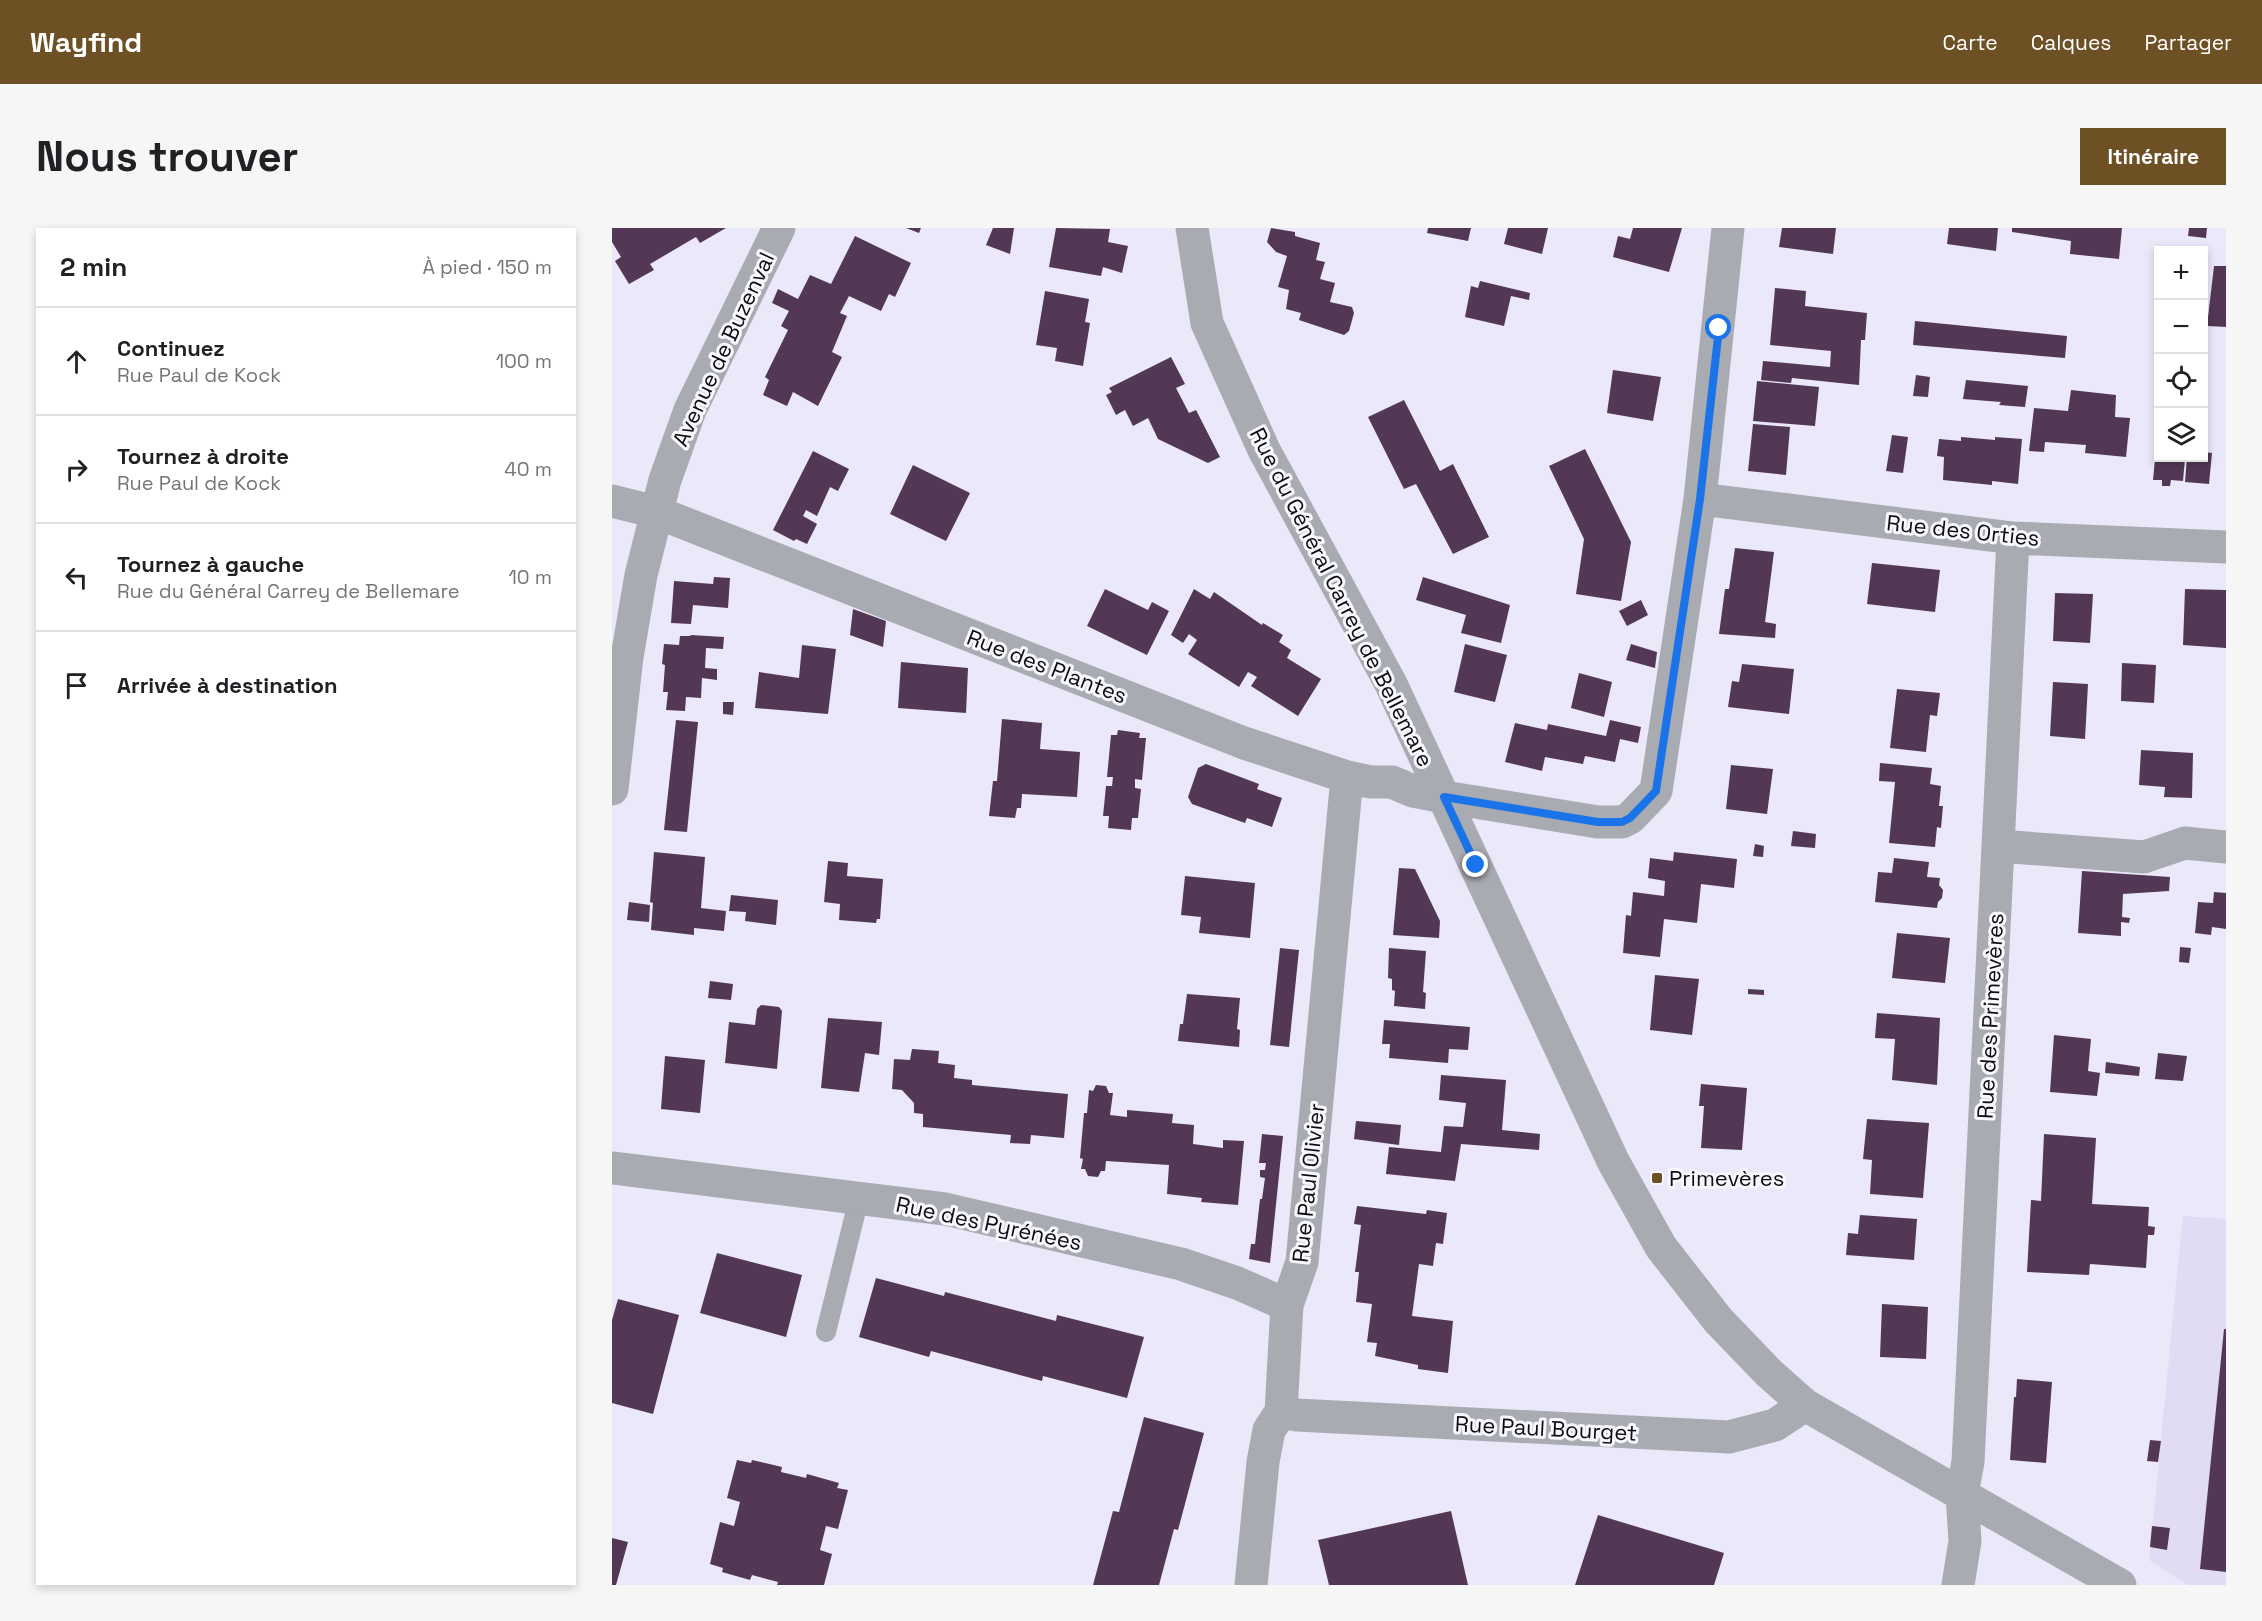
<!DOCTYPE html>
<html lang="fr">
<meta charset="utf-8">
<style>
:root{--surface:#fff;--page:#f6f6f6;--text:#202124;--muted:#757577;--line:#e0e0e0;--accent:#6d5124}
body{margin:0;font-family:"Space Grotesk",sans-serif;background:var(--page);color:var(--text)}
.controls{position:absolute;right:18px;top:18px;display:grid;overflow:hidden;border-radius:0px;box-shadow:0 3px 9px #0003}
.controls button{width:54px;height:54px;display:grid;place-items:center;padding:0;border:0;border-bottom:2px solid var(--line);background:var(--surface);color:var(--text);font:30px sans-serif}
.stop{position:absolute;width:18px;height:18px;margin:-14px;border:4px solid #1a73e8;border-radius:50%;background:#fff}
.stop.end{background:#1a73e8;border-color:#fff;box-shadow:0 2px 6px #0008}
.list{margin:0;padding:0;list-style:none}
h2{display:flex;justify-content:space-between;align-items:center;height:78px;margin:0;padding:0 24px;font-size:26px}
h2 small{font-size:20px;font-weight:400;color:var(--muted)}
.list li{display:grid;grid-template-columns:39px 1fr auto;gap:18px;align-items:center;box-sizing:border-box;height:108px;padding:0 24px;border-top:2px solid var(--line)}
.list b{display:block;font-size:22px;white-space:nowrap}
.list p{margin:0;font-size:20px;white-space:nowrap;color:var(--muted)}
.list em{font-size:20px;font-style:normal;color:var(--muted)}
.icon{flex:none;width:33px;height:33px;fill:none;stroke:currentColor;stroke-width:2;stroke-linecap:round;stroke-linejoin:round}
.map{position:relative;flex:none;width:1614px;height:1357px;overflow:hidden;border-radius:0px}
header{display:flex;align-items:center;gap:36px;box-sizing:border-box;height:84px;padding:0 30px;background:var(--accent);color:#fff}
header strong{font-size:28px}
nav{display:flex;gap:33px;margin-inline-start:auto;font-size:21px}
.intro{display:flex;align-items:center;justify-content:space-between;box-sizing:border-box;height:144px;padding:0 36px}
h1{margin:0;font-size:42px}
.button{padding:15px 27px;border-radius:0px;background:var(--accent);color:#fff;font-size:21px;font-weight:700}
main{display:flex;gap:36px;padding:0 36px}
aside{flex:1;background:var(--surface);border-radius:0px;box-shadow:0 3px 9px #0003}
.map>svg:first-child{display:block}
.built{fill:#e1dcf3}
.building{fill:#533855}
.lines{fill:none;stroke-linecap:round;stroke-linejoin:round}
.lane{stroke:#a8abb2;stroke-width:20}
.street{stroke:#a8abb2;stroke-width:33}
.route{stroke:#1a73e8;stroke-width:8}
.poi-dot{fill:#6d5124;stroke:#f8f7fe;stroke-width:2}
.labels{text-anchor:middle;stroke-width:6;stroke-linejoin:round;paint-order:stroke}
.street-label{font-size:22px;fill:#0d0c11;stroke:#f8f7fe}
.poi-label{font-size:22px;fill:#0d0c11;stroke:#f8f7fe;text-anchor:start}
</style>
<header>
<strong>Wayfind</strong>
<nav><a>Carte</a><a>Calques</a><a>Partager</a></nav>
</header>
<div class="intro"><h1>Nous trouver</h1><a class="button">Itinéraire</a></div>
<main>
<aside>
<h2>2 min<small>À pied · 150 m</small></h2>
<ul class="list">
<li><svg class="icon" aria-label="ahead" viewBox="0 0 24 24"><path d="M12 20V5M6 11l6-6 6 6"/></svg><div><b>Continuez</b><p>Rue Paul de Kock</p></div><em>100 m</em></li>
<li><svg class="icon" aria-label="right" viewBox="0 0 24 24"><path d="M7 20v-9h11M14 6l5 5-5 5"/></svg><div><b>Tournez à droite</b><p>Rue Paul de Kock</p></div><em>40 m</em></li>
<li><svg class="icon" aria-label="left" viewBox="0 0 24 24"><path d="M17 20v-9H6M10 6l-5 5 5 5"/></svg><div><b>Tournez à gauche</b><p>Rue du Général Carrey de Bellemare</p></div><em>10 m</em></li>
<li><svg class="icon" aria-label="arrive" viewBox="0 0 24 24"><path d="M6 21V4h12l-3 4 3 4H6"/></svg><div><b>Arrivée à destination</b></div></li>
</ul>
</aside>
<div class="map">
<svg width="1614" height="1357" viewBox="0 0 1614 1357">
<rect width="100%" height="100%" fill="#ebe8f9"/>
<path class="built" d="M1571,988L1614,991V1357H1576L1537,1332Z"/>
<path class="building" d="M0,0H114L88,15L84,9L38,36L42,42L17,56L3,33L9,29L0,14Z
M294,0H309L307,5Z
M381,0H402L398,26L374,17Z
M444,0L498,1L496,14L516,18L510,45L491,39L489,48L437,39Z
M659,0L683,4V8L708,15L704,32L713,34L708,51L723,55L718,74L740,79L742,85L737,103L732,107L687,92L689,85L674,81L677,62L666,59L675,28L664,24L655,14Z
M816,0H859L856,13L815,5Z
M896,0H936L930,26L892,16Z
M1021,0H1070L1057,44L1001,29L1006,8L1018,11Z
M1170,0H1224L1221,26L1167,19Z
M1337,0H1386L1384,23L1335,16Z
M1400,0H1510L1507,31L1458,26L1459,13L1400,4Z
M1577,0H1595L1594,10L1576,8Z
M243,8L299,35L283,69L277,66L269,83L237,68L228,85L235,88L220,124L230,129L206,178L181,164L175,178L151,167L157,152L153,149L176,102L169,98L177,83L160,75L166,61L186,71L198,47L219,56Z
M1602,38H1614V99L1595,98Z
M868,53L918,65L917,72L899,68L892,98L853,89L859,58L866,60Z
M1163,60L1194,63L1193,78L1255,85L1253,112H1249L1247,157L1180,150L1179,155L1149,152L1151,133L1218,139L1219,123L1158,117Z
M433,63L477,71L473,94L478,95L471,138L443,133L445,120L424,117Z
M1303,93L1455,108L1453,130L1301,117Z
M559,129L573,156L564,160L577,185L584,182L608,229L596,235L546,211L536,190L521,198L513,182L504,187L494,167L500,164L497,160Z
M1001,142L1049,149L1041,193L995,185Z
M1304,147L1318,149L1316,169L1301,168Z
M1354,152L1416,158L1413,179L1387,177L1389,174L1351,171Z
M1145,153L1207,159L1203,198L1141,193Z
M1459,162L1504,167L1503,189L1518,190L1514,229L1473,225L1474,217L1433,214L1432,224L1417,223L1422,180L1456,183Z
M792,172L828,243L841,236L877,309L841,326L804,256L792,261L756,189Z
M1141,196L1178,199L1174,247L1136,243Z
M1280,207L1296,209L1291,245L1274,243Z
M1349,209L1383,212V209L1410,211L1406,256L1380,253V257L1331,252L1332,229L1325,228L1327,211L1349,213Z
M1544,220H1546V230H1573L1571,253L1559,252L1558,258H1550V252H1541Z
M973,221L1019,314L1009,373L964,366L972,311L937,238Z
M201,223L237,241L226,263L218,259L205,288L194,282L191,288L205,296L195,316L184,311L182,313L161,302Z
M1592,224L1600,225L1597,256L1573,254L1575,230H1592Z
M301,237L358,265L334,313L278,286Z
M1123,320L1162,324L1153,394L1164,396L1163,410L1107,406L1113,361H1117Z
M1260,335L1328,342L1323,384L1255,376Z
M102,349L118,350L116,380L81,377L79,396L59,395L62,353L101,356Z
M811,349L898,377L889,415L849,405L854,387L804,372Z
M493,361L536,382L540,374L557,383L535,427L475,398Z
M582,361L598,371L602,364L650,397L651,395L671,407L667,414L679,422L675,430L709,451L686,488L639,458L645,449L636,444L627,459L576,426L585,412L577,406L571,415L559,407Z
M1573,361L1614,362V420L1571,417Z
M1443,365L1481,366L1478,415L1441,413Z
M1029,372L1036,387L1015,398L1007,383Z
M241,381L274,393L271,419L238,407Z
M79,407L112,409L111,421L94,420L93,440L105,441V452L90,450L89,470L74,469L73,483L54,482L56,464H51L53,437L50,436L52,416L67,417L68,408H78Z
M853,416L895,427L883,474L842,464Z
M1019,416L1045,424L1043,440L1014,432Z
M190,417L224,421L216,486L143,480L147,444L187,450Z
M289,434L356,440L354,485L286,480Z
M1510,435L1544,437L1542,475L1509,473Z
M1130,436L1182,441L1177,486L1116,479L1120,453L1127,454Z
M967,445L1000,454L992,489L959,480Z
M1441,454L1476,456L1473,511L1438,508Z
M1285,461L1328,465L1325,488L1318,487L1314,524L1278,520Z
M111,474H122L121,487L111,486Z
M390,491L430,495L428,521L468,524L465,569L410,566L409,580H405L403,590L377,588L381,553H385Z
M64,492L86,494L75,604L52,602Z
M998,492L1029,499L1026,515L1008,511L1003,534L973,528L971,536L933,529L930,543L893,534L903,495L935,502L936,496L994,508Z
M506,502L528,505L527,510H534L530,552L523,551V560L529,561L526,590H520L519,602L496,600L497,588H491L494,558H500L501,549H495L499,507H505Z
M1529,522L1581,525L1580,570L1552,569L1553,559L1527,557Z
M1268,535L1320,540L1318,556L1329,558L1327,578H1331L1329,600L1325,599L1323,619L1277,615L1283,554L1267,553Z
M594,536L647,556L645,561L670,570L660,599L635,590L633,595L580,576L576,569L586,540Z
M1119,537L1161,541L1155,586L1114,581Z
M1181,603L1204,606L1203,620L1179,618Z
M1143,616L1152,618L1151,629L1141,628Z
M42,624L93,629L89,680L114,683L112,703L82,700V707L39,702L41,675L38,674Z
M1062,624L1125,631L1122,660L1089,656L1085,695L1052,691L1048,729L1011,725L1014,687L1019,688L1021,664L1052,668L1053,653L1036,650L1038,630L1061,633Z
M1282,630L1317,634L1315,649L1328,650L1327,657L1331,662L1330,670L1326,674L1325,680L1263,674L1266,644L1280,645Z
M216,633L236,635L235,648L271,651L268,691H265L264,695L227,692L228,676L212,674Z
M787,640L803,641L828,693L827,710L781,707Z
M1470,643L1558,649L1557,663L1511,666L1510,689L1518,690L1517,695L1509,694V708L1466,705Z
M573,648L643,655L638,710L587,705L589,689L569,687Z
M1602,664L1614,665V701L1600,699L1599,707L1583,705L1586,674L1601,675Z
M119,667L166,672L164,697L133,693L134,684L117,683Z
M17,674L38,677L37,694L15,692Z
M1285,705L1338,710L1333,755L1280,750Z
M1568,719L1579,720L1577,735L1567,734Z
M668,720L687,722L677,819L658,817Z
M777,720L814,723L811,764L814,765L813,781L782,778L783,763L780,762V751L776,750Z
M1043,747L1087,751L1080,807L1038,802Z
M98,753L121,756L119,772L96,770Z
M1136,761L1152,762V767L1136,766Z
M575,766L628,770L625,801L628,802L627,819L566,813L568,796H571Z
M149,777L167,779L170,783L165,841L113,835L117,794L143,797L145,781Z
M1265,785L1328,790L1325,857L1280,852L1283,811L1263,810Z
M216,790L270,794L267,827L253,825L247,864L209,860Z
M772,792L858,799L856,822L837,821L836,835L777,830L778,816H770Z
M1442,807L1479,811L1476,843L1488,845L1485,868L1438,864Z
M300,821L327,823L326,835L343,837L342,850L360,852V857L456,866L452,910L419,907L418,916L398,915L399,907L311,899V886L302,885V875L290,862L280,861L282,831L298,832Z
M1546,825L1575,828L1571,853L1543,851Z
M53,828L93,832L88,885L49,881Z
M1494,834L1528,839L1527,848L1493,845Z
M829,847L894,852L890,902L928,906L927,922L849,916L843,953L774,946L777,919L829,924L832,898L851,899L854,875L827,872Z
M1089,856L1135,860L1130,922L1089,920L1092,878H1087Z
M484,857L494,858L497,865H501L498,887L515,889V882L561,886L560,895L582,897L581,916L611,920V912L632,913L626,977L589,974L590,970L555,966L557,937L494,933L493,943H489L486,949L476,948L473,941H469L471,931L468,930L472,885H475L477,862L481,863Z
M1255,891L1317,895L1311,970L1258,966L1260,932L1251,931Z
M744,893L789,897L787,917L742,911Z
M650,906L671,908L658,1035L637,1031L639,1016H643L648,971H650L653,950L648,949V942H653L654,935H647Z
M1432,906L1484,910L1480,976L1537,979L1536,998L1543,999L1542,1007H1536L1534,1040L1478,1036L1477,1047L1415,1044L1419,972L1429,973Z
M745,978L814,986L815,982L835,985L831,1016L824,1015L821,1038L807,1036L800,1088L841,1093L836,1145L806,1141V1137L763,1128L765,1115L755,1114L760,1076L744,1074L747,1044H743L749,997L742,996Z
M1248,987L1305,991L1302,1032L1234,1027L1236,1005L1246,1006Z
M105,1025L190,1047L174,1109L88,1085Z
M264,1050L332,1068L333,1064L444,1093L445,1087L532,1109L515,1170L431,1148L430,1153L319,1123L317,1129L247,1109Z
M6,1071L67,1087L41,1186L0,1175V1092Z
M1270,1076L1316,1079L1314,1131L1268,1129Z
M1612,1101H1614V1344L1588,1341Z
M1405,1151L1440,1154L1434,1235L1398,1232L1402,1169H1404Z
M532,1189L592,1205L566,1302L562,1301L547,1357H481L501,1283L507,1284Z
M1538,1212L1549,1213L1546,1234L1535,1233Z
M125,1232L139,1235L140,1232L170,1239L169,1244L194,1250L195,1246L227,1255L225,1260L236,1262L226,1301L214,1298L208,1322L220,1326L212,1357H165L166,1354L140,1347L138,1352L110,1344L111,1340L98,1336L108,1294L122,1298L128,1274L115,1270Z
M839,1283L856,1357H717L706,1312Z
M986,1287L1112,1325L1102,1357H963Z
M1540,1298L1558,1300L1555,1322L1538,1319Z
M0,1310L16,1314L4,1357H0Z"/>
<g class="lines">
<path class="lane" d="M214,1104L247,970"/>
<path class="street" d="M580,0L595,95L652,222L779,456L1001,933L1049,1019L1106,1092L1157,1145L1193,1177L1508,1357
M1088,271L1401,310L1614,319
M0,273L44,284L632,515L735,549L759,554H780L801,563L832,569L986,594H1010L1018,590L1044,563L1088,271L1116,0
M0,561L15,429L29,347L53,252L78,182L167,0
M1387,618L1532,629L1573,615L1614,619
M0,940L333,981L569,1036L625,1055L675,1077
M669,1184L685,1187L1117,1209L1163,1197L1193,1177
M639,1357L651,1234L657,1202L669,1184L675,1077L690,1034L735,549
M1346,1357L1353,1313L1350,1265L1356,1234L1401,310"/>
</g>
<g class="lines">
<path class="route" d="M864,637L832,569L986,594H1010L1018,590L1044,563L1088,271L1107,100"/>
</g>
<rect class="poi-dot" x="1039" y="944" width="12" height="12" rx="3"/>
<g class="labels">
<g class="street-label">
<text transform="translate(111 121) rotate(-65)" y="8">Avenue de Buzenval</text>
<text transform="translate(1351 302) rotate(6)" y="8">Rue des Orties</text>
<text transform="translate(730 369) rotate(63)" y="8">Rue du Général Carrey de Bellemare</text>
<text transform="translate(435 438) rotate(21)" y="8">Rue des Plantes</text>
<text transform="translate(1378 788) rotate(-87)" y="8">Rue des Primevères</text>
<text transform="translate(696 955) rotate(-84)" y="8">Rue Paul Olivier</text>
<text transform="translate(377 995) rotate(12)" y="8">Rue des Pyrénées</text>
<text transform="translate(934 1200) rotate(3)" y="8">Rue Paul Bourget</text>
</g>
<g class="poi-label">
<text x="1057" y="958">Primevères</text>
</g>
</g>
</svg>
<div class="controls">
<button>+</button>
<button>−</button>
<button><svg class="icon" aria-label="locate" viewBox="0 0 24 24"><circle cx="12" cy="12" r="6"/><path d="M12 2v4M12 18v4M2 12h4M18 12h4"/></svg></button>
<button><svg class="icon" aria-label="layers" viewBox="0 0 24 24"><path d="M12 4l9 5-9 5-9-5zM3 14l9 5 9-5"/></svg></button>
</div>
<div class="stop" style="left:1107px;top:100px"></div>
<div class="stop end" style="left:864px;top:637px"></div>
</div>
</main>
